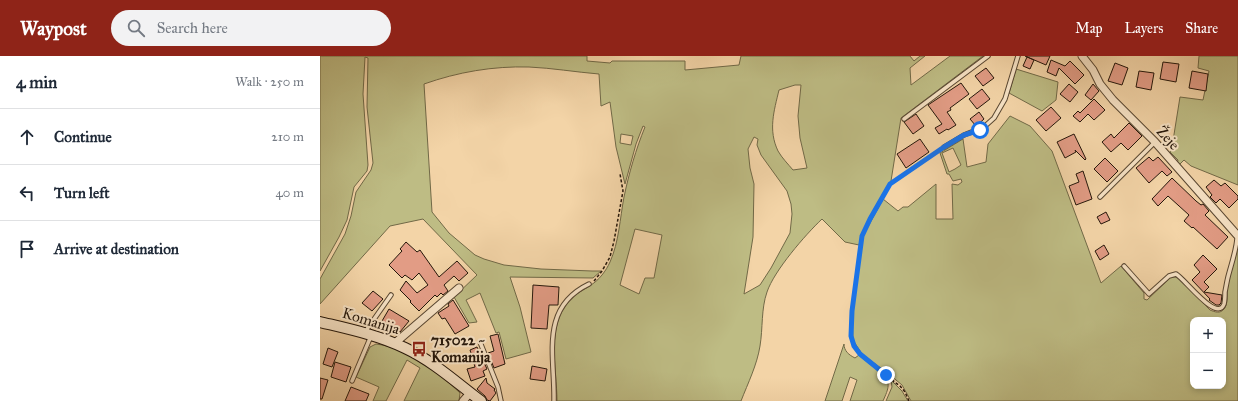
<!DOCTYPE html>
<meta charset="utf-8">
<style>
:root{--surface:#fff;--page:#f2f2f3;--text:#1f2937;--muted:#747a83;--line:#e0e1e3;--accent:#8f2418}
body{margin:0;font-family:"IM FELL Great Primer",serif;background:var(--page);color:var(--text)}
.controls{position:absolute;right:12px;bottom:12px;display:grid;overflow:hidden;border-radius:8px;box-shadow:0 2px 6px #0003}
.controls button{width:36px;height:36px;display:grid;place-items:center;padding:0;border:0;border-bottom:1px solid var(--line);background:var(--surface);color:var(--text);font:20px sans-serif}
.stop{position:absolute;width:12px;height:12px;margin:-9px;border:3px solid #1a73e8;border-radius:50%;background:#fff}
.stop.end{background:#1a73e8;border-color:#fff;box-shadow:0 1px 4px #0008}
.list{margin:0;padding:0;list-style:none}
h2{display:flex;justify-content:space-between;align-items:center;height:52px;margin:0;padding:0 16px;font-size:17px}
h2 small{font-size:13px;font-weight:400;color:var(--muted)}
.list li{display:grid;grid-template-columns:26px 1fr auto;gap:12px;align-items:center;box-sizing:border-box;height:56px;padding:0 16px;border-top:1px solid var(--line)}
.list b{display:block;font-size:15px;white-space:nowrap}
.list em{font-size:13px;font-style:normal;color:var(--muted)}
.icon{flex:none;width:22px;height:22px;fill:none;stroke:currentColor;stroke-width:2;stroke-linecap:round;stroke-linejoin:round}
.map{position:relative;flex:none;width:918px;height:345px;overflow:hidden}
header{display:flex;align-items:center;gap:24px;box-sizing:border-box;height:56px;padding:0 20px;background:var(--accent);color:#fff}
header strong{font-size:19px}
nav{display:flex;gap:22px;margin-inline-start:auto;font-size:14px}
.search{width:280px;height:36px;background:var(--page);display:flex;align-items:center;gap:10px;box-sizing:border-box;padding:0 14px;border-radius:22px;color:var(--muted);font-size:15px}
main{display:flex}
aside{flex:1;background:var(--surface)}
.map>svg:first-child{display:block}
.green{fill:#bebc84;stroke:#716947;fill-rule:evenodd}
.building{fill:#e29c85;stroke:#24160a}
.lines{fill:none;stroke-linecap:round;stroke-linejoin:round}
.lane-casing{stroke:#584631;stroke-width:5.5}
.street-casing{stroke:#584631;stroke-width:9}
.secondary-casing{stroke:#24160a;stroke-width:12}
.path{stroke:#24160a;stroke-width:1.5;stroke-dasharray:3 2;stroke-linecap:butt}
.lane{stroke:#f7e3c6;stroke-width:3.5}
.street{stroke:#f7e3c6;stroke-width:7}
.secondary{stroke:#f7e3c6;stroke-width:10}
.route{stroke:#1a73e8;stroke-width:5}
.labels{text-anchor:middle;stroke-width:4;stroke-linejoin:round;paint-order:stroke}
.street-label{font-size:15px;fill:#24160a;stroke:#f7e3c6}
.poi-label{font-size:15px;font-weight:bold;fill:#24160a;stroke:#f7e3c6;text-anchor:start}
</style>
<header>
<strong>Waypost</strong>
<div class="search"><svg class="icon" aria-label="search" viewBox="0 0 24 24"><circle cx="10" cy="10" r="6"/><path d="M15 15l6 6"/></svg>Search here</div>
<nav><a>Map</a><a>Layers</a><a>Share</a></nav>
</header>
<main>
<aside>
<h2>4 min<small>Walk · 250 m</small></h2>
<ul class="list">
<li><svg class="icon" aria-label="ahead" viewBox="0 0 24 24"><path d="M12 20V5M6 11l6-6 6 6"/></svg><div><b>Continue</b></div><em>210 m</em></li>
<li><svg class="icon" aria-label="left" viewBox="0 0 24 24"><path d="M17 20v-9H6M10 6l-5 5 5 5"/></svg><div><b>Turn left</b></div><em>40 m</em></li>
<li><svg class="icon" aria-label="arrive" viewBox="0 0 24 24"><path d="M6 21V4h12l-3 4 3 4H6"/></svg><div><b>Arrive at destination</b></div></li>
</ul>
</aside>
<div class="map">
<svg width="918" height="345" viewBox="0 0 918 345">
<rect width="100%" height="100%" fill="#f3d4a7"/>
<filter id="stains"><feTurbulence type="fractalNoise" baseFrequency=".005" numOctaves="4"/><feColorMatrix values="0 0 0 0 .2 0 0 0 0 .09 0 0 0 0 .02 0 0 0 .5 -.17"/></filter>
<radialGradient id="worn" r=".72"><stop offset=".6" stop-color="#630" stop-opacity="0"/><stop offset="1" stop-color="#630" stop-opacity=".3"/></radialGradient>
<path class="green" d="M0,0H267V5L290,7L292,5H365V14L419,9L421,0H590L594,5L600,0H605L590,12L591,29L630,0H663L581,62L571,125C566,132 563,139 558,146C550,161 543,172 539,189L525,186L502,163C485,179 454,215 447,236C441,253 443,272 440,290C437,309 428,327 421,345H237C237,312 225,269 251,243C256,237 264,234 271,229C279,224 286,215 290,206C299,186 300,162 304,141C309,117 316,93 325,71L323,70L316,88L305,128L296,91L290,46L281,50L279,18C255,16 232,12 209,11C173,10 138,16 104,28L112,156L129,177L155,199L164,203L184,209L221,213L272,215H281L273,222L190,221L200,251L211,296L186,303L179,276L176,277L160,237L146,244L157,266L149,267L134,241L157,219L103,163L70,170L0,248V223L25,178L31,160L36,136L51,114L53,107L47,51L48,2L45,1L43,38L48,109L47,115L34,131L27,164L19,181L0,215ZM475,29H481L478,60L480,82L487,112L473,114C468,108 462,102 458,95C448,74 454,55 459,34ZM301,78L313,80L311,89L300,87ZM434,81L438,83L437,89L441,99L467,135L471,148L472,158L470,177L451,212L440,229L424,238L433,181L434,128L430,112L428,93ZM315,173L342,179L334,222H325L319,238L300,229Z
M879,0H918V129L871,110L864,104L858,110L857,108L858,104L850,96L852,91L860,41L883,44L889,15L878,12Z
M696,13L738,26L736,44L722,55L689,37Z
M690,60L710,70L732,95L781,227L801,210L824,237V243L827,244L851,221H858L890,254C895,256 900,258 904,253C908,248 907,240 907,235C909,219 914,203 918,189V345H591L582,329L570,319L542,298L533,284L532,258L543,180L563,143L578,155L583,151H588L616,128V163H633L632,128L638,129L642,126L641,123L633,125L629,118H627L620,97L643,83L647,111L666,106L668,88ZM633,92L641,109L635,113L629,116L622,97ZM873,264H903V330H873Z
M56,288C88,292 117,315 140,337L139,345H84L100,312L87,304L66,345H53L59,331L36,321L50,291Z
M524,288C524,295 529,299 535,302L539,299C546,306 568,318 568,327C569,333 565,340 563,345H530L537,324L530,321L522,345H505Z
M571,324L582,335L588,345H566L572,331Z"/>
<path class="building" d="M705,0H730L726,9Z
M707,1L714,4L710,13L703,10Z
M731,4L745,10L750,5L764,19L755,28L739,12L736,20L727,16Z
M843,6L859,8L856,26L840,23Z
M795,7L808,12L802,29L788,25Z
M666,12L674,22L663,30L655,20Z
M819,15L834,17L831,34L816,31Z
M872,15L888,18L886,35L869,32Z
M641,27L649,38L630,52L631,54L627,56L636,69L628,74L627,73L619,78L615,72L622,68L608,49Z
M749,28L758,36L750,46L740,38Z
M773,28L779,35L771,44L765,39Z
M662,33L670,43L657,53L649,43Z
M774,43L785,54L774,64L768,58L760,66L753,60L758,55L760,57Z
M731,51L741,62L726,75L716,64Z
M659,56L664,63L656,70L650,63Z
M596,58L604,70L593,78L584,66Z
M809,67L822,80L808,94L801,87L791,96L782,86L791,78L794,82Z
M754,78L766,103L765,104L755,94L756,96L745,102L737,86Z
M600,83L609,96L586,112L577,98Z
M829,101L833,105L838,101L852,116L847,120L842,115L829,127L816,112Z
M785,102L798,115L787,126L774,113Z
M763,115L772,143L756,149L749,130L759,126L756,118Z
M852,122L876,145L881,149L883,148L889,155L885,159L908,181L897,193L873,171L872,172L864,165L869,159L848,140L838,150L832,143Z
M894,124L901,130L905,127L918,140V143L909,152L900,143L896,147L890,141L892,139L886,131Z
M786,156L790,164L781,168L777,161Z
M86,186L97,196L100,194L119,221L137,205L148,217L139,225L134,220L124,229L128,235L123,239L121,237L117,241L115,239L99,255L90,246L91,245L80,234L86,225L97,237L108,229L99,217L92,224L85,219L82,222L69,209L82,195L80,193Z
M784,189L789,198L780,204L775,195Z
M883,199L897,213L884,226L889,231L884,236L902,239L901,247L899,249H896L889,244L890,243L872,224L880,216L874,209Z
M213,229L239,231L238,249H229L227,273L211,272Z
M53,235L63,243L52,255L42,247Z
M133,244L149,270L135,278L125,262L122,263L118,257L129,250L128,248Z
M69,253L89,265L80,276L62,265Z
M178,278L185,308L174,312L168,297L174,295L170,280Z
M157,291L167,313L163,315L165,320L151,325L147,313L155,311L150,294Z
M8,292L18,296L12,311L3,308Z
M15,306L31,311L26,326L11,321Z
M212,310L227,313L225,325L210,323Z
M0,322L8,324L2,343H0Z
M166,322L167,327L175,333L174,334L176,337L170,345L167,344L165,340L157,333Z
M31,331L49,338L46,345H25Z"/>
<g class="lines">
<g class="lane-casing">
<path id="lane" d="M584,63L668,0
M624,91L644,79L664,71L674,62L685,43L698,0
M780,141L835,86
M804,210L829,238L849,220L856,218C865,223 897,267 904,248C905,244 905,239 905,236C906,231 907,225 908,221C911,209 918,189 917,179
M45,276L71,239
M160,286L178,331L181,345
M32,325L51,280
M234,345C235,300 219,252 269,228"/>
</g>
<g class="street-casing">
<path id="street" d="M762,0L773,14L780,28L793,44L835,86L917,179
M75,287L139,232
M143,345L150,337"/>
</g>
<g class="secondary-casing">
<path id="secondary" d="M0,266C29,273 58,279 85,292C113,305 137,327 161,345"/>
</g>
<path class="path" d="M274,225L282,215L290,201L294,185L303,135L300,118
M589,345L585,336L580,330L548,306L534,290L531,280L532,255L542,180L550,163L570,128L619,94"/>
<use href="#lane" class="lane"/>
<use href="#street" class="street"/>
<use href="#secondary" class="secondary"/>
</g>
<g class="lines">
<path class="route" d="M566,319L540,298L534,290L531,280L532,255L542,180L550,163L570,128L624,91L644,79L660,74"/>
</g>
<defs>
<g id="bus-bare" transform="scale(1.2)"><path d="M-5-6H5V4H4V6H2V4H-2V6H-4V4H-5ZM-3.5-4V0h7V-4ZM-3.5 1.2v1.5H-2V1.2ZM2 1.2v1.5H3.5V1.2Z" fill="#8f2418" stroke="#f7e3c6" stroke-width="2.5" paint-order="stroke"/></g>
</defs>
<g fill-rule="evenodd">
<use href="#bus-bare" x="99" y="293"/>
</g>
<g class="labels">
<g class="street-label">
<text transform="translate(848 82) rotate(48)" y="5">Žeje</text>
<text transform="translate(51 265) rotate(17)" y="5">Komanija</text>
</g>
<g class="poi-label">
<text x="111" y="289">715022 ~<tspan x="111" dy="17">Komanija</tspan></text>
</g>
</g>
<rect width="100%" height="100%" filter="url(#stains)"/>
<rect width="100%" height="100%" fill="url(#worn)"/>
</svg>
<div class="controls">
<button>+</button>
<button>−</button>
</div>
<div class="stop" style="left:660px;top:74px"></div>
<div class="stop end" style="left:566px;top:319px"></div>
</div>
</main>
